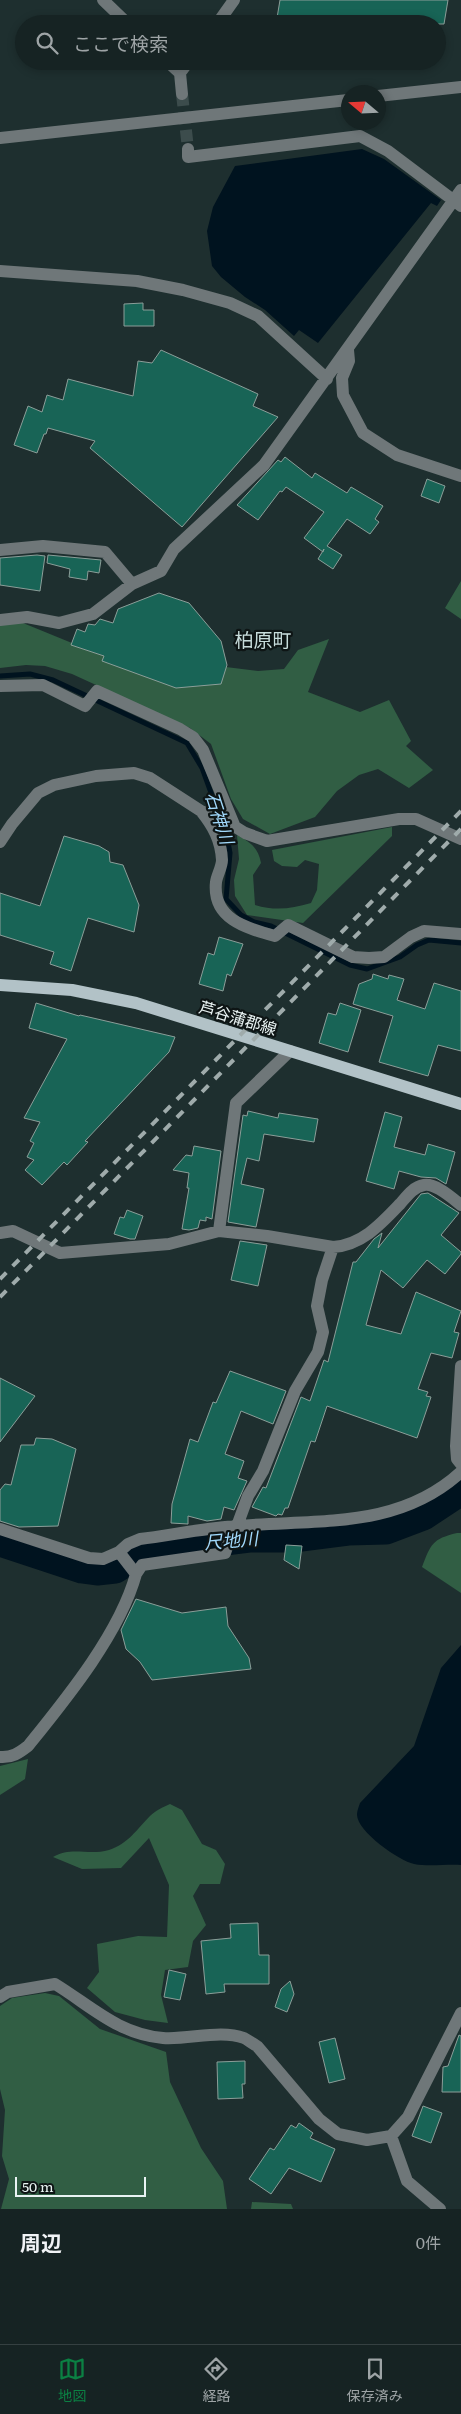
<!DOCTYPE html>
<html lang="ja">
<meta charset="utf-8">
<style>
:root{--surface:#162323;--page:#232f30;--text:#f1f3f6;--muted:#9ea4a6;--line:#354041;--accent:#0b8043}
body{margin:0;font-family:Literata,"Noto Sans JP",serif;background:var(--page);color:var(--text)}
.compass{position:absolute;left:341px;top:85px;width:45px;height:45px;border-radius:50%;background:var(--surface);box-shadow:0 2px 8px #0003;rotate:289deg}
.scale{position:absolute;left:15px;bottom:12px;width:131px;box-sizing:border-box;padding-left:5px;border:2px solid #e9f3f3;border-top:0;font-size:14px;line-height:18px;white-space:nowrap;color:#e9f3f3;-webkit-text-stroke:4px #0e1515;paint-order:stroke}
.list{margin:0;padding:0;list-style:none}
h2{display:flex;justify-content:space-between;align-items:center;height:65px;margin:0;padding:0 20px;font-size:21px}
h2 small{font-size:16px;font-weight:400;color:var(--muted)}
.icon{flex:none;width:28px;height:28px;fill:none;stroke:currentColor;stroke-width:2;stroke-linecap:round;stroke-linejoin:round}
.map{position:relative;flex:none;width:461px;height:2209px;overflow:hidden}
.search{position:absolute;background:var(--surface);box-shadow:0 2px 8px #0003;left:15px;right:15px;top:15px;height:55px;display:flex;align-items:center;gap:12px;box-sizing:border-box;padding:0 18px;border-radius:28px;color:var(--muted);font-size:19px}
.sheet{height:135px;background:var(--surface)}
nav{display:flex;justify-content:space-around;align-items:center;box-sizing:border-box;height:70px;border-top:1px solid var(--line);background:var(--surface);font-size:14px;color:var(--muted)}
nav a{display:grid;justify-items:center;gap:2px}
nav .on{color:var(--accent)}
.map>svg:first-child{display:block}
.green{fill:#315e44}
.water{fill:#00131f}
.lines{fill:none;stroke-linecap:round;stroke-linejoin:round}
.stream{stroke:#00131f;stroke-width:5}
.river{stroke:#00131f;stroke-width:31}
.building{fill:#186456;stroke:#8b9e99}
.minor-tunnel{stroke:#3c4c4c;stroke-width:12;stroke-dasharray:12 6;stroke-linecap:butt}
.minor{stroke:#6f7779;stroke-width:12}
.major{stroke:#b2c2c7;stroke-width:12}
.rail{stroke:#9fabab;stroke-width:4;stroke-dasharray:9 9;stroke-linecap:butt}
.labels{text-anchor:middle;stroke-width:4.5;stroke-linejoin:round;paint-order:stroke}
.street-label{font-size:16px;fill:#e9f3f3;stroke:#0e1515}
.water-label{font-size:18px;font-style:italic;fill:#a2dafd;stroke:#0e1515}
.quarter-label{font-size:19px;fill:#c7dcdb;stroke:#0e1515}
</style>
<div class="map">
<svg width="461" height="2209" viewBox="0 0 461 2209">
<rect width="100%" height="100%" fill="#1e2f2f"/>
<path class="green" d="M461,581V619L445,608Z
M23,623L89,650L258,671L284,669L298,650L329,639L308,692L360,712L389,700L411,741L406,746L433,770L409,788L378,769L359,775L337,791L315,817L270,834L243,819L231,799L211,744L190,728L72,674L45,666L26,665L0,668V624Z
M392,827V836L303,923L247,915L235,896L234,880L239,859L237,835C250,842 258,847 261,863L253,875L255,905C275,911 291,909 311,903L317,890L319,864L305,860L297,867L282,866L274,861L272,850Z
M457,1533H461V1593L422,1567C431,1544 432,1539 457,1533Z
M28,1759L25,1779L0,1795V1766Z
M170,1804L182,1810L202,1844L216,1850L225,1864L220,1884H200L193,1896L206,1925L193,1941L188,1967L165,1970L161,1995L168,2023L145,2020L115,2012L87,1988L99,1972L97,1944L138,1936L167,1937L169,1885L149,1838L121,1868L82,1869L53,1857C72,1846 88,1856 109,1850C128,1844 137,1829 150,1816C155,1811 163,1807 170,1804Z
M45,1993L59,1996L100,2029L166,2052L170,2082L201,2148L223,2181L227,2209H1L9,2179L2,2156L5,2110L0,2089V2006L12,1998Z
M252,2202L291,2204L293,2209H251Z"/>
<path class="water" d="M362,149L384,159L441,200L437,206L431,203L318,343L299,330L294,336L265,310L245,297L221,277L212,266L207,231L213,207L235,166Z
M461,1645V1865C446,1864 429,1867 414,1864C399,1861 356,1831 357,1814C357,1811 359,1806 360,1803L414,1746L441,1668Z"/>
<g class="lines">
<path class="stream" d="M0,676L30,674L53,680L187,743L202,768L227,837L230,853L226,899L241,915L254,922L271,926L350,965L367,969L400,957L417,945L429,940L461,943"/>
<path class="river" d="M0,1541L82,1568L97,1570L115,1568L133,1557L149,1550L170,1547L249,1537H293L348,1530L386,1529L423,1515L461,1490"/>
</g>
<path class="building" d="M280,0H448L444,24H276Z
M143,303V310H154V326H124V304Z
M161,350L258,394L253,406L278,417L182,527L90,448L95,441L48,428L46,434H44L37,453L14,445L28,406L42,412L47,395L63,400L68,379L133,396L138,361L152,363Z
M285,457L312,478L315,473L347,493L351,487L383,506L375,519L379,522L370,534L347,519L327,546L342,555L333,569L318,559L324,549L323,552L304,538L324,512L286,487L282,492L280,491L258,520L237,505L278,460L281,462Z
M427,479L445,486L439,503L421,496Z
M37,555L45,556L40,591L0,585V558Z
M48,555L101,560L99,573L88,571L87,580L69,577L70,569L47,563Z
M159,593L189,603L221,641L227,665L221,684L176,688L102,661L104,656L71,645L77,629L85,632L88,624L95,625L100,619L113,623L118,609Z
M64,836L99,846L109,852L110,862L123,865L139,905L134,932L88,918L71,971L50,964L54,952L0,935V893L40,906Z
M219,937L243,944L231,976L227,974L223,991L199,984L208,953L214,955Z
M373,974L388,979L389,975L404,979L397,1000L425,1009L434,983L461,991V1051L438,1045L428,1076L379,1062L393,1016L353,1004L359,984L372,979Z
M36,1003L79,1016L80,1015L175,1037L169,1052L85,1141L88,1142L67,1165L64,1162L42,1185L25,1170L34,1160L27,1157L34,1143L30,1141L40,1122L24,1118L67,1039L29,1028Z
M340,1003L361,1010L348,1052L319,1043L328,1013L336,1015Z
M248,1111L278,1118L279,1113L318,1119L314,1142L264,1134L259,1161L247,1158L241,1184L264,1189L256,1227L228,1222L243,1115L247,1116Z
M385,1112L402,1117L394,1147L425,1155L428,1144L455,1152L446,1184L436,1178L421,1177L399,1171L394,1189L366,1181Z
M194,1146L221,1151L212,1219L206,1217V1221L200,1220L198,1228L189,1230L182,1229L189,1188H187L189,1173L173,1170L186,1155L192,1156Z
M428,1193L459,1213L441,1235L461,1252V1254L445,1274L427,1260L403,1288L381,1270L366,1325L401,1334L416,1292L461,1311L454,1332L459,1333L452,1358L431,1353L418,1389L428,1392L426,1396L431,1397L417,1438L327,1406L315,1442L311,1441L288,1508H285L282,1515L278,1514L276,1516L252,1507L263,1487L266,1488L301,1397L310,1401L324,1360L328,1362L353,1262H356L374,1239L382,1233L378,1248L421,1194Z
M127,1210L143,1216L135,1239H130L114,1234L120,1217L124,1218Z
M240,1241L267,1245L258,1286L231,1280Z
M230,1371L286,1391L273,1424L241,1411L225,1454L244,1461L238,1478L247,1481L234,1510L224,1507L221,1519L207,1521L188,1516V1524L171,1523L172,1504L190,1439L198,1442L213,1402L216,1403Z
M0,1378L35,1396L0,1442Z
M36,1438L52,1439L76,1449L58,1526L19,1527L0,1521V1490L5,1484L11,1485L21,1445H34Z
M286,1545L302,1546L299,1569L284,1560Z
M136,1599L182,1613L226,1607L228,1626L249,1658L251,1669L152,1680L140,1662L126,1649L121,1630Z
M258,1923L259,1955H269V1984H224L225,1992L206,1994L201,1941L231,1938L230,1924Z
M169,1970L186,1974L180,2000L164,1997Z
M290,1981L294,1994L287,2012L275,2007L281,1989Z
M459,2035L461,2036V2092H442L443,2067L448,2066Z
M335,2038L345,2079L329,2083L319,2042Z
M245,2061V2084H242L243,2098L218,2099L217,2062Z
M423,2106L442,2113L431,2143L412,2136Z
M299,2123L313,2133L310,2138L335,2149L321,2182L289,2168L271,2194L249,2179L270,2148L274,2150L291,2125L296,2128Z"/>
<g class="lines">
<path class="minor-tunnel" d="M182,94L188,149"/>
<path class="minor" d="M103,0L128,24
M217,24L234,0
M167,61L180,73L182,94
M180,73L189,61
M378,96L461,87
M0,138L348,100
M188,149V157L360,136L388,151L461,206
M0,271L137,281L183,290L230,303L258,316L327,379
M348,350L349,361L342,378L343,395L363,433L397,455L461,476
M0,550L43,546L105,552L132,584
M0,620L27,617L59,623L93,614L132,584L161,571L174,549L264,465L461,190
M0,686L43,685L85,706L97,691L180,729L193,737L203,750L235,827
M201,811C213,826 221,840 222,860C222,867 217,875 216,882C212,919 246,928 275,936L288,925L353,957L369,958L384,957L411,937L424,931L461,934
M0,842L12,824L38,793L54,785L96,776L134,773L150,778L201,811L229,823L245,833L267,841L399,819H416L461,839
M219,1231L236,1103L290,1051
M0,1233L13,1231L60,1253L169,1244L219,1231L267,1236L333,1247C362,1245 381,1224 400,1204C407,1196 413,1187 424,1185C436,1183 452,1198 461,1205
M461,1366L456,1446L457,1459L461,1464
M237,1526L248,1496L263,1471L295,1391L318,1352L323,1332L317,1306L322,1280L333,1247
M0,1529L89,1558L103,1559L119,1552
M136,1574L142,1565L225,1553L234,1526
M0,1757C12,1758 19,1753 28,1746C66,1699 120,1633 136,1574L119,1552L128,1544L140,1539C172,1535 205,1528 238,1526C317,1519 398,1530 461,1472
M0,1997L8,1992L55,1984C91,2006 118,2034 163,2038C189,2040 220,2029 244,2038C248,2040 253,2044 257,2046L319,2119L338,2134L367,2140L391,2136L408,2117L461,2013
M391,2136L407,2181L440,2209"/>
<path class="major" d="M0,985L72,990L136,1003L461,1104"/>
<path class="rail" d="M0,1279L461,811
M0,1297L461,829"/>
</g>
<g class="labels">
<g class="street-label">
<text transform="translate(238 1018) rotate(17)" y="6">芦谷蒲郡線</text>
</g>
<g class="water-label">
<text transform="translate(219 818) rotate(72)" y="6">石神川</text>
<text transform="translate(231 1541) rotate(-5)" y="6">尺地川</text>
</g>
<g class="quarter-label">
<text x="263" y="647">柏原町</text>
</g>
</g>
</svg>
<svg class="compass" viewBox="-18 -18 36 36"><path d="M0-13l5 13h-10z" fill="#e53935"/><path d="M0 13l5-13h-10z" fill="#9ea4a6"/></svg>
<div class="scale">50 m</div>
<div class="search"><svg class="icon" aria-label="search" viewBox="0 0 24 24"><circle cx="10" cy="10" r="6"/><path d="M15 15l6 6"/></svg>ここで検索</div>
</div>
<section class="sheet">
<h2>周辺<small>0件</small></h2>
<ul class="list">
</ul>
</section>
<nav>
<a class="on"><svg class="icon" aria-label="map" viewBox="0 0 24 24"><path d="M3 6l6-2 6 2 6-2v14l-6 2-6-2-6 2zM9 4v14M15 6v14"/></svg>地図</a>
<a><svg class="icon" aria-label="directions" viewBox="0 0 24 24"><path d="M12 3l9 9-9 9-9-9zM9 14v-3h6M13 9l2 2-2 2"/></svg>経路</a>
<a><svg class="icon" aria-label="saved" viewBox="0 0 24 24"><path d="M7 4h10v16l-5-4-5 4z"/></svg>保存済み</a>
</nav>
